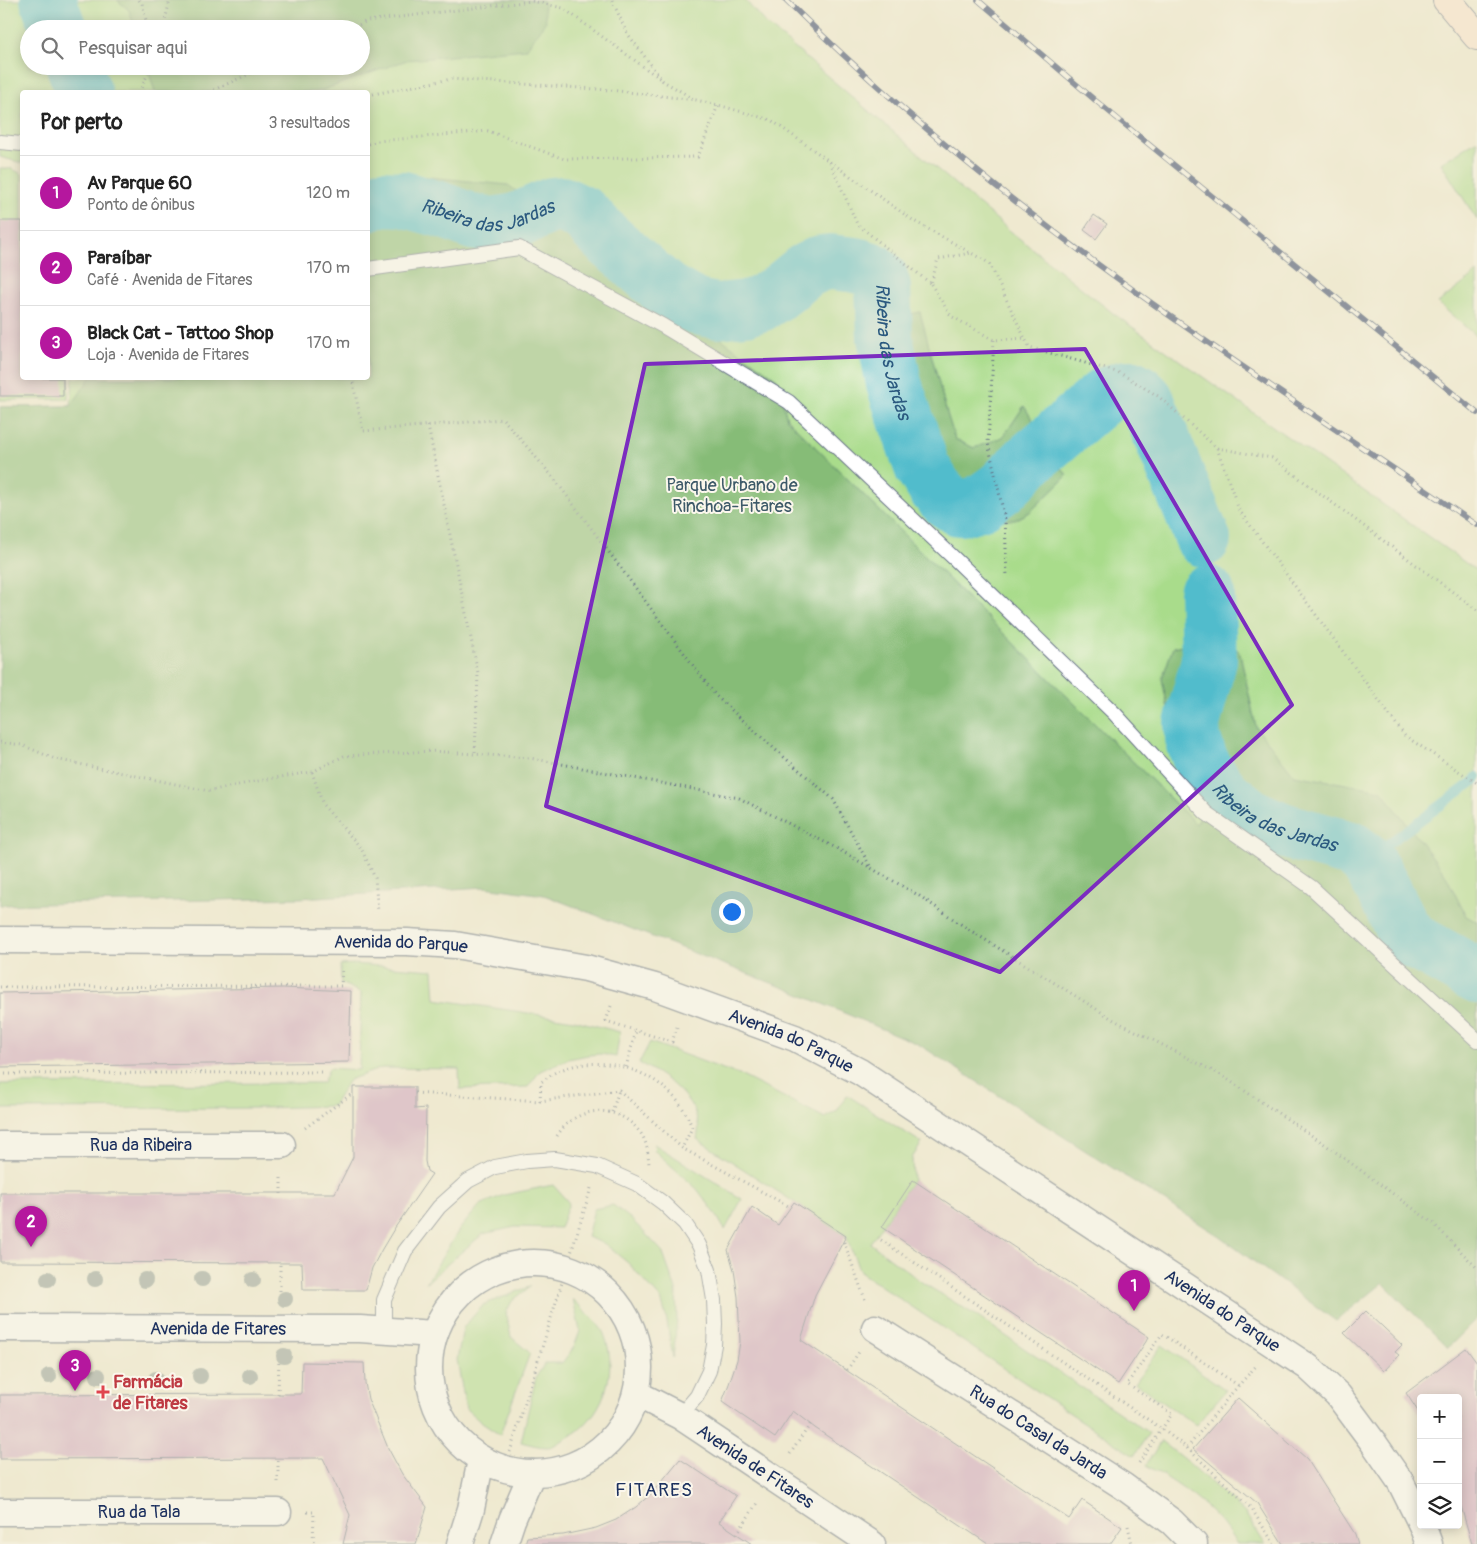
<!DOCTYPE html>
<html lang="pt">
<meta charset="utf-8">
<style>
:root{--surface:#fff;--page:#f2f2f2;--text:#222;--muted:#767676;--line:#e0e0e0;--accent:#b5179e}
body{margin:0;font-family:Pangolin,sans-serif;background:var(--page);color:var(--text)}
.controls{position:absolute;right:15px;bottom:15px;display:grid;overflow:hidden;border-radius:5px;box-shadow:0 2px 12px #0003}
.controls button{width:45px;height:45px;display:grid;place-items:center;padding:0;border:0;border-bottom:1px solid var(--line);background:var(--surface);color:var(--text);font:25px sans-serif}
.you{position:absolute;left:731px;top:911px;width:18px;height:18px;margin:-12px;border:4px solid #fff;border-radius:50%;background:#1a73e8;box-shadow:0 0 0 8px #1a73e833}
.badge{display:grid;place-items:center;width:32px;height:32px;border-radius:50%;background:var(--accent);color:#fff;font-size:16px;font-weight:700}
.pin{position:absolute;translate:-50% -41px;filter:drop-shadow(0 1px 2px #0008)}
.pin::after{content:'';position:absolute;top:26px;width:18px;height:15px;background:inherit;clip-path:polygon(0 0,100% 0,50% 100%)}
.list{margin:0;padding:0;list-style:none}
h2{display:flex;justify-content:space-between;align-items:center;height:65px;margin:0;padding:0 20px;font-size:21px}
h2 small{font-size:16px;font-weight:400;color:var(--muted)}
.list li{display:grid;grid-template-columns:32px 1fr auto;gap:15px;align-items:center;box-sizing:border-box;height:75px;padding:0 20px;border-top:1px solid var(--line)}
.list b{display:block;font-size:19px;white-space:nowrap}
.list p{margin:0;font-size:16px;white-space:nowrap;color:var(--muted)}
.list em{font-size:16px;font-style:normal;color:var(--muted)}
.icon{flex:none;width:28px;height:28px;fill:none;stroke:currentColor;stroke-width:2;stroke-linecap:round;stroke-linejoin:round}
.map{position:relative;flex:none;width:1477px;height:1544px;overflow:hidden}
.search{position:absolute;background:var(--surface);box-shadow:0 2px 12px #0003;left:20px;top:20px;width:350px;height:55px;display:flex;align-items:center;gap:12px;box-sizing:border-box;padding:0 18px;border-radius:28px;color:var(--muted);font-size:19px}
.panel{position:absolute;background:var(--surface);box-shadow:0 2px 12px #0003;left:20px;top:90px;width:350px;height:290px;border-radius:5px}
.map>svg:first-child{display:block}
.green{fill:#a9dc8b;stroke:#628674;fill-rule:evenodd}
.forest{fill:#86bc77;stroke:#50766a}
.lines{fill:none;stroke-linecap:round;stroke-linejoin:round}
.stream{stroke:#51bccc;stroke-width:10}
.river{stroke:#51bccc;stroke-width:56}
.building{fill:#cc9cc0}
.service-casing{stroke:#657086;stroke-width:16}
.minor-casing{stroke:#657086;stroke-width:29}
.secondary-casing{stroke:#657086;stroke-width:30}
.path{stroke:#657086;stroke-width:3;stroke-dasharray:1 4;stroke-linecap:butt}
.service{stroke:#fff;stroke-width:14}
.minor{stroke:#fff;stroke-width:26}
.secondary{stroke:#fde4d1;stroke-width:28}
.rail-casing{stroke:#1b2f5e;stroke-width:5.5}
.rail{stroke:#fbf7ec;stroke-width:4;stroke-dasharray:11;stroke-linecap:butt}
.tree{fill:#8e9a97}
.marked{fill:none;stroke:#7b2cbf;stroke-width:4;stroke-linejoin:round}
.health-dot{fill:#e0444e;stroke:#fbf7ec;stroke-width:2}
.labels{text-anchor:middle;stroke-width:4;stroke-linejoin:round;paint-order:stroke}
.park-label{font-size:18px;fill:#3e5a69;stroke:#fbf7ec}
.street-label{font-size:18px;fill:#1b2f5e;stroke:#fbf7ec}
.health-label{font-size:18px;font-weight:bold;fill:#be3a42;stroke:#fbf7ec;text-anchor:start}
.water-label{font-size:19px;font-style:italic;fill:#2b597f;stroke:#fbf7ec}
.neighbourhood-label{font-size:19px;letter-spacing:1px;fill:#1b2f5e;stroke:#fbf7ec}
</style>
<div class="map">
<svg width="1477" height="1544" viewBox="0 0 1477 1544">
<rect width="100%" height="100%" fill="#fbf7ec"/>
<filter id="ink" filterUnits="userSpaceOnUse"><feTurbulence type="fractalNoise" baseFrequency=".02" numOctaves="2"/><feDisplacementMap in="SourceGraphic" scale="10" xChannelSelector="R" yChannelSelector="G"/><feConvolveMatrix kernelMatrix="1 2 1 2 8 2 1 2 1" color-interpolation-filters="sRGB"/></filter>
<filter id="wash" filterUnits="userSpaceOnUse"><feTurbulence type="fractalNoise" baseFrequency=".0096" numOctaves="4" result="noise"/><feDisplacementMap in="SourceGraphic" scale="20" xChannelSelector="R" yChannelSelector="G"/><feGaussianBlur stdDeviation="1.12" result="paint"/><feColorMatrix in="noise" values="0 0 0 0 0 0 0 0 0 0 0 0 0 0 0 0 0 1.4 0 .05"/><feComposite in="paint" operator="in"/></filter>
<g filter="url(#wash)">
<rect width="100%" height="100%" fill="#efe9d0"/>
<path class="green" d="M0,0H745L766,24L1015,235L1114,314L1477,571V1319L1402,1259L0,407L71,406L73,378H368V92H22V163L0,157ZM29,29H361V66H29Z
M1477,140V220L1441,163Z
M0,168L12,169L22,174V378H69L68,399L0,400Z
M1477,273V337L1438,303Z
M353,964L433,970L435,999L574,1020L620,1032L616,1057L601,1054L588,1055L568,1059L540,1071L528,1087L460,1089L459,1069L382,1068L349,1080L333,1106L262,1108L0,1109V1084L323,1083L329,1068L359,1070L361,993L341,983L340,965Z
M650,1042L742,1076L825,1118L837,1111L847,1095L922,1143L912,1158L913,1180L870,1243L923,1283L972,1313L1149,1433L1134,1456L860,1272L846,1236L697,1139C698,1134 699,1128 698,1123C693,1095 662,1074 639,1063Z
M654,1144L742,1199L725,1230L715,1213L697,1189L655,1151Z
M553,1185L569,1203L560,1228L515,1227L483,1234L459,1254L426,1283L459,1230L480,1205L504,1195Z
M613,1205L631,1219L662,1251L676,1290L677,1320L673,1358L666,1316L661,1299L628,1263L605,1244L587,1237L594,1209Z
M531,1286L512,1301L506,1313L511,1337L530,1353L500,1435L482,1423L466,1409L457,1360L463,1328L483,1305Z
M573,1299C581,1307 601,1325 604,1334C620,1373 602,1420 565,1439C560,1442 553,1447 547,1447C539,1447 529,1444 521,1442L536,1377L545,1363H562L574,1347L580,1331Z
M1162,1345L1226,1390L1196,1425L1135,1383Z
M1161,1441L1190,1464L1245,1513L1265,1544H1237C1231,1536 1225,1526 1218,1519C1198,1497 1171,1480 1146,1465Z"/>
<path class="forest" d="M25,0H45L30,16Z
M117,0H543L546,21L526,49L407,60L317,92H155L147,66H361V29H135L129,10Z
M418,176L508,185L777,379L787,419L1196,824L1210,804L1169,714L1162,679L1173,647L1224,635L1240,653L1256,727L1294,775L1381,790L1444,872L1466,916L1477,922V1319L1448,1348L1383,1283L1336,1321L1216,1234L918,1044L787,989L544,895L485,887L300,898L0,905V407L71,406L90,378H368V185Z
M920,312L946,410L955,439L974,448L1003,437L1024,406L1067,476L1030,512L1015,520L978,519L948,514L921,488L869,344L896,317Z"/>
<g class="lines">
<path class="stream" d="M1366,860L1474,781L1477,777"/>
<g class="river">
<path d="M48,0L59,29"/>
<path d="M74,66L84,92"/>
<path id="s1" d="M368,204L381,198L403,199L442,210L473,222L492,225L516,221L552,205L562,204L583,214L604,236L666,290L696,307L718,311L746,308L760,304L779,292L805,271L821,263L830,262L856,265L872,270L880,277L883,287L885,338L894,384L922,467L935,488L947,501L958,508H963L980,503L1001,488L1029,460L1105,395L1125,388H1132L1139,392L1146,399L1203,539"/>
<path id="s2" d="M1207,593L1209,660L1192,724L1193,739L1200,760L1209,775L1224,795L1252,817L1282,830L1351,849L1366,860L1379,881L1403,929L1414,941L1477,976"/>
</g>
</g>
<g id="blocks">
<path class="building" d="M1094,215L1107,224L1096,239L1084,230Z
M0,221H22V378H63V396H0Z
M283,988L351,991L349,1062L0,1067V993Z
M353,1087H415V1109L426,1108L425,1161L427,1171L432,1174L394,1229L382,1249L372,1268L366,1290H303L302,1263L0,1262V1193H335L353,1157Z
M913,1180L1149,1337L1118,1384L882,1227Z
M794,1202L846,1236L815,1295L801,1340L1069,1519L1082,1500L1122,1527L1110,1544H988L815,1428L793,1411L775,1438L722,1402L729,1384L737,1360L740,1342L738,1297L734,1270L728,1250L752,1207L778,1225Z
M1366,1311L1402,1345L1395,1352L1399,1355L1384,1371L1344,1333Z
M1466,1348L1477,1363V1544H1472L1458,1496V1398H1421V1416L1406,1393Z
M302,1362L364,1363L365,1383L368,1399L388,1448L402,1474L427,1507L416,1544H343L350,1515L323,1458L0,1459V1395L301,1394Z
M1238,1398L1307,1459L1355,1534L1358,1544H1283L1257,1503L1193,1449Z
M680,1459L736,1496L719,1522L752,1544H525L527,1537L563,1535L596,1528L616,1520L636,1507L652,1493Z"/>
</g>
</g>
<g filter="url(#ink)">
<use href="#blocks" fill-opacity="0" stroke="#657086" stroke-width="1"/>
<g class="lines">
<g class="service-casing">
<path id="service" d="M0,142L22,144
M368,269L519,248L663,326L789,402L957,561L1115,714L1206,813L1311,887L1477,1040
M384,1330V1300L405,1251L439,1207L468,1181L495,1167L527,1161L555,1159L597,1166L637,1184L663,1203L685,1224L699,1245L709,1270L714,1300L715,1324L714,1345L709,1371L697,1396L680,1416"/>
</g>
<g class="minor-casing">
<g id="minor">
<path id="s3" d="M0,940L407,942L455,945L586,968L655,987L795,1038L860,1072L1308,1367L1338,1395L1373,1442L1400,1481L1421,1523"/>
<path id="s4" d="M0,1145H282"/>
<circle cx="534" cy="1368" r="105"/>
<path id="s5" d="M0,1328L360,1329L434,1334"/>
<path id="s6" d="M875,1328L1123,1486L1172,1522L1194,1544"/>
<path id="s7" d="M637,1394L680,1416L872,1544"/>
<path id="s8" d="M0,1512H278"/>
<path d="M1422,1525L1429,1544"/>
<path d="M460,1544L471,1509L481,1460"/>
<path d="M504,1544L512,1520L532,1473"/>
</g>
</g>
<g class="secondary-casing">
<path id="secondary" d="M1447,0L1477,36"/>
</g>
<path class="path" d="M139,0L142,3L148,29
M612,0L627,33L663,81L694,99
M163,29L170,0
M350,29L367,21L532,1L563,8L663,81
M139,92L152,66
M209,92L267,66
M368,95L451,79L610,90L696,100L718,105L771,120L914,221L989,263L1029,347L1120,373L1158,396L1217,448L1239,510L1405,736L1477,783
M368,144L378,141L488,131L564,159L698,157L718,105
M830,162L857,224L931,284L938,259L971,253
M931,284L951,316L994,340L1025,338
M994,340L988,443L1005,519L1007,577
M352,378L363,431L503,419L553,477L716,696L778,752L833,799L871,868
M428,426L478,673L475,754
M1217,448L1272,458L1477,610
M0,742L22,745L55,759L209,791L268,779L312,772L344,756L431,751L530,758L739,798L836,848L918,895L968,929L1114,1020L1221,1075L1326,1145L1433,1223L1477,1268
M312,772L323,805L361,848L375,878L378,912
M0,987L341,986L342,970
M611,1006L606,1021L672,1042L677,1027
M626,1067L636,1031
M0,1074L325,1072
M415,1093L540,1101L619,1090L682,1148L790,1207
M540,1101L541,1082C546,1079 550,1075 554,1073C604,1048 675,1074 692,1128L682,1148
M612,1112L619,1090
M305,1128L353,1093
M557,1136C575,1106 616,1102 639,1131C647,1140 648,1153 649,1164
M281,1194V1174
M881,1240L1162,1429L1187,1448L1251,1508L1274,1544
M844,1242L866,1302
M280,1301V1263
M847,1370L859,1352
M278,1394L279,1357
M1187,1448L1232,1393L1256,1366
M510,1452L591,1188
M790,1454L811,1423
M1139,1463L1172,1414L1127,1384L1162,1334L1239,1386
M278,1482V1459
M307,1512H314L313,1544
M1128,1526L1132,1544
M737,1534L757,1503"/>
<use href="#service" class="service"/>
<use href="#minor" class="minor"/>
<use href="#secondary" class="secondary"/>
<g class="rail-casing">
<path id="rail" d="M786,0C884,97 991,186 1103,268C1225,357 1352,440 1477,525
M978,0L1096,101L1477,413"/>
</g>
<use href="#rail" class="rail"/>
</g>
<g class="tree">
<circle cx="48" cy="1279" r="8"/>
<circle cx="95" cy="1279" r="8"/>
<circle cx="202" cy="1279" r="8"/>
<circle cx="145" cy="1280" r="8"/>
<circle cx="253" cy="1280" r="8"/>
<circle cx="285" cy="1299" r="8"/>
<circle cx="284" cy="1356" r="8"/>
<circle cx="49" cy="1376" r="8"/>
<circle cx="98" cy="1376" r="8"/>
<circle cx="200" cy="1376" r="8"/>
<circle cx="250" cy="1376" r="8"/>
<circle cx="156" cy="1379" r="8"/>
</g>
</g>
<path d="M0 0H1477V1544H0ZM1085,349L1292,705L1000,972L546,806L645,364Z" fill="#efe9d0" fill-opacity=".55" fill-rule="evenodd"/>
<path class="marked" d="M1085,349L1292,705L1000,972L546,806L645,364Z"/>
<path class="health-dot" d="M100.5 1384.5h5v5h5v5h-5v5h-5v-5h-5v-5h5z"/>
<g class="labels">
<g class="park-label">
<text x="732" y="491">Parque Urbano de<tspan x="732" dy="21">Rinchoa-Fitares</tspan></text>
</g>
<g class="street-label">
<text dy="6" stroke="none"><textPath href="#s3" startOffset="401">Avenida do Parque</textPath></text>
<text dy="6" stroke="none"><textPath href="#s3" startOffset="806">Avenida do Parque</textPath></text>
<text dy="6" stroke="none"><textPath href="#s4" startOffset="141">Rua da Ribeira</textPath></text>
<text dy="6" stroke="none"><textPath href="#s3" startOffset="1316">Avenida do Parque</textPath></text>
<text dy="6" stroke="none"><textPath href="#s5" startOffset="218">Avenida de Fitares</textPath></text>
<text dy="6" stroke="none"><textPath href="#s6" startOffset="194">Rua do Casal da Jarda</textPath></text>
<text dy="6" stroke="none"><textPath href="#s7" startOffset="139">Avenida de Fitares</textPath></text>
<text dy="6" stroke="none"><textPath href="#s8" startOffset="139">Rua da Tala</textPath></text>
</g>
<g class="health-label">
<text x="113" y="1388">Farmácia<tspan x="113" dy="21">de Fitares</tspan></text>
</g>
<g class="water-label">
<text dy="7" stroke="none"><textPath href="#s1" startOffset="125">Ribeira das Jardas</textPath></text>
<text dy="7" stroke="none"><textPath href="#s1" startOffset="651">Ribeira das Jardas</textPath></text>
<text dy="7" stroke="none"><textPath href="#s2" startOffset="269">Ribeira das Jardas</textPath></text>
</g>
<g class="neighbourhood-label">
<text x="654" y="1496">FITARES</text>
</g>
</g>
</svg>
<div class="controls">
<button>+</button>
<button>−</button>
<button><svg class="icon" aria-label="layers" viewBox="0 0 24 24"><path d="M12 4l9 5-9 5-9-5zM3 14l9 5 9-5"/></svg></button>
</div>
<div class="you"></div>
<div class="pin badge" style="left:1134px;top:1311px">1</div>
<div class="pin badge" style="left:31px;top:1247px">2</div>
<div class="pin badge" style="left:75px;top:1391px">3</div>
<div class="search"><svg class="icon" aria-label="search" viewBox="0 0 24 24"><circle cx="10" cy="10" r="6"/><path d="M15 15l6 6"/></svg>Pesquisar aqui</div>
<section class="panel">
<h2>Por perto<small>3 resultados</small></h2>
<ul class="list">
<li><span class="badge">1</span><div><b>Av Parque 60</b><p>Ponto de ônibus</p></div><em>120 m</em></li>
<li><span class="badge">2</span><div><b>Paraíbar</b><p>Café · Avenida de Fitares</p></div><em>170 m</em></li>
<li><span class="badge">3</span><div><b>Black Cat - Tattoo Shop</b><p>Loja · Avenida de Fitares</p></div><em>170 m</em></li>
</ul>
</section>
</div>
